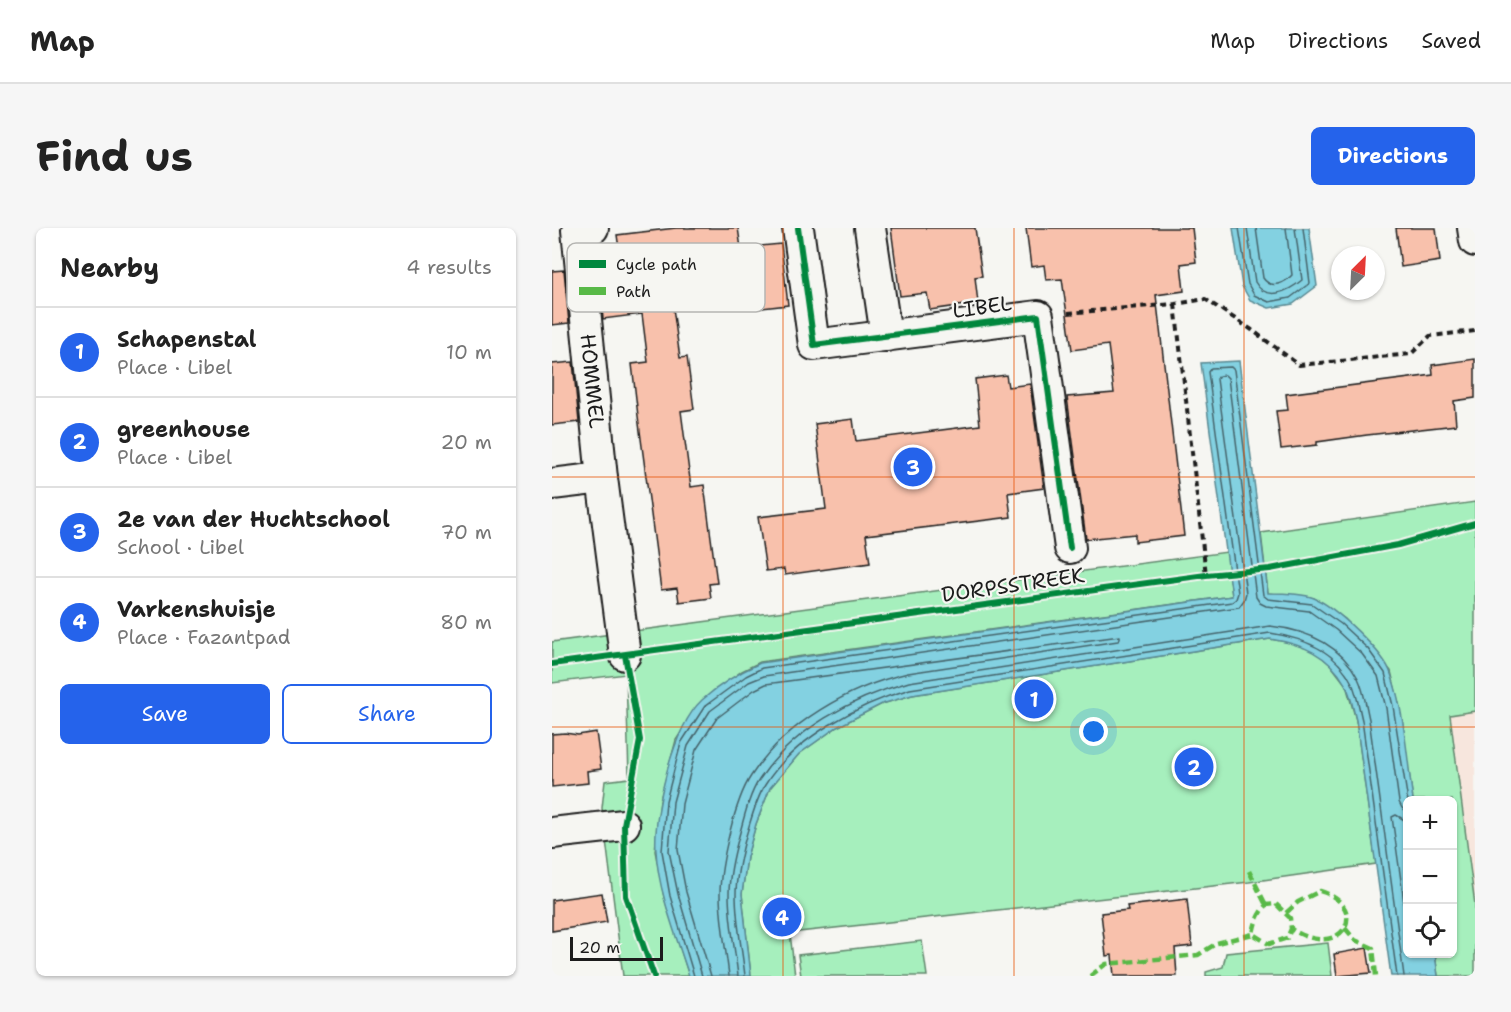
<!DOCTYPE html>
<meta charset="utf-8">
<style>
:root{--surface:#fff;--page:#f6f6f6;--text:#222;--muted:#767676;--line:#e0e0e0;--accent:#2563eb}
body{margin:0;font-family:"Shantell Sans",sans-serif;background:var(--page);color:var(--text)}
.controls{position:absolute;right:18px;bottom:18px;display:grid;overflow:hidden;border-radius:9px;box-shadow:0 2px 4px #0004}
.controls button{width:54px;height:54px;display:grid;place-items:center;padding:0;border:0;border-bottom:2px solid var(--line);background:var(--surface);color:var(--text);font:30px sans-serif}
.compass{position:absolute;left:779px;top:18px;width:54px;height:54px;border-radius:50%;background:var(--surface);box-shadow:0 2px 4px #0004;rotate:24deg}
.scale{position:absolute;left:18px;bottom:15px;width:93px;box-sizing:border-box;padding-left:6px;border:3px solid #1c1c1c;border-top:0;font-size:16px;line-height:21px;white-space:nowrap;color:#1c1c1c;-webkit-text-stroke:4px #f6f6f2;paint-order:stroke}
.you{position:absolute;left:542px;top:504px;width:21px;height:21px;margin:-15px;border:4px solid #fff;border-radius:50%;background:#1a73e8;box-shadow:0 0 0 9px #1a73e833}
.badge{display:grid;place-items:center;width:39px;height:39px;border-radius:50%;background:var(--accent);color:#fff;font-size:20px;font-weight:700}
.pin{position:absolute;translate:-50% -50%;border:3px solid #fff;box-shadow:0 2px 6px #0006}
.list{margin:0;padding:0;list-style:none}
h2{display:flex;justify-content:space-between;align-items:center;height:78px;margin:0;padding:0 24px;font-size:26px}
h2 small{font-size:20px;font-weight:400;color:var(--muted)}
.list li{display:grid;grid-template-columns:39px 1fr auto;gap:18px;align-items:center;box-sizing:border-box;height:90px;padding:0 24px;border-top:2px solid var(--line)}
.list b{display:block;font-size:22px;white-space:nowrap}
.list p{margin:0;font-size:20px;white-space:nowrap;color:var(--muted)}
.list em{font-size:20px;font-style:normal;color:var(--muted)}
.actions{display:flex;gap:12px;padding:18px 24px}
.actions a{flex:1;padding:14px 0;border:2px solid var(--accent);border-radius:9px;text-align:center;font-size:21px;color:var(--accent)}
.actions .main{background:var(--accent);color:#fff}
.icon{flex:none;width:33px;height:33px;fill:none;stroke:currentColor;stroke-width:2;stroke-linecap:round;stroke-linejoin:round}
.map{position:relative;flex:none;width:923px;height:748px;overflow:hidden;border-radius:9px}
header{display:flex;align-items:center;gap:36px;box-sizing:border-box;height:84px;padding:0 30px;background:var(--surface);border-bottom:2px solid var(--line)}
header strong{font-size:28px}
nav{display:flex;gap:33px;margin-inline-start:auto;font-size:21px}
.intro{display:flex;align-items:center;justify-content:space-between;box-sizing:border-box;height:144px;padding:0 36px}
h1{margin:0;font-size:42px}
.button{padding:15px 27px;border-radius:9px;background:var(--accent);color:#fff;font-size:21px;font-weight:700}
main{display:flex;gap:36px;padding:0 36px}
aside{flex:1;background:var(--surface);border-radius:9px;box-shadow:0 2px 4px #0004}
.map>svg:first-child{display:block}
.built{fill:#f7e6dd}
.green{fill:#a6efbd;stroke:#61866c;stroke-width:1.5}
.water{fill:#83d1e1;stroke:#5a8992;stroke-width:1.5}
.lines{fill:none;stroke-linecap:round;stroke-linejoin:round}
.shore{stroke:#45646b;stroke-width:1.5}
.building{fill:#f8c1ac;stroke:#1c1c1c;stroke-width:1.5}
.minor-casing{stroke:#1c1c1c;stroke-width:34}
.path{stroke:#1c1c1c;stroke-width:4;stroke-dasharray:6 4.5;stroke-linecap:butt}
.minor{stroke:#f6f6f2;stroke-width:30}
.quiet{stroke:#58b947;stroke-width:4.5;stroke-dasharray:9 4.5;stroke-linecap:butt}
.cycleway-casing{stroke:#f6f6f2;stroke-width:10}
.cycleway{stroke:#00873e;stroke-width:6}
.grid{fill:none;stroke:#e8590c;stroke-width:1.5;stroke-opacity:0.55}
.labels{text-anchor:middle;stroke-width:4.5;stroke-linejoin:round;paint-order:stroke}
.street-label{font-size:21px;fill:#1c1c1c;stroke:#f6f6f2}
.key{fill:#f6f6f2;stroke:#b5b5b2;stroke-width:1.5}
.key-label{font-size:16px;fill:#1c1c1c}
</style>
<header>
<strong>Map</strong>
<nav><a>Map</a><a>Directions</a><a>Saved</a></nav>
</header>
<div class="intro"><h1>Find us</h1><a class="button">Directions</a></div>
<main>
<aside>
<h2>Nearby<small>4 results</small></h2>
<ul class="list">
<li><span class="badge">1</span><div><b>Schapenstal</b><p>Place · Libel</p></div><em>10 m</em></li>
<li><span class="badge">2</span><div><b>greenhouse</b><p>Place · Libel</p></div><em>20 m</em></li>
<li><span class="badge">3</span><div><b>2e van der Huchtschool</b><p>School · Libel</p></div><em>70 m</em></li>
<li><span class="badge">4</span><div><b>Varkenshuisje</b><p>Place · Fazantpad</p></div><em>80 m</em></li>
</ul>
<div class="actions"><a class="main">Save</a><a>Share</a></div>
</aside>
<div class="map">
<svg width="923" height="748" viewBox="0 0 923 748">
<rect width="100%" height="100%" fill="#f6f6f2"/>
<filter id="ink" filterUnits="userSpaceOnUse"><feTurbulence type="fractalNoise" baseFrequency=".0167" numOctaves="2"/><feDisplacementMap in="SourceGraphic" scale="12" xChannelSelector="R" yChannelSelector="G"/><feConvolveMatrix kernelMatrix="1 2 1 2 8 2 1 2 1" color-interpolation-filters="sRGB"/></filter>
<g filter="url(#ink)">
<path class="built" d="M923,483V677L898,487Z"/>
<path class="green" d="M923,274V483L898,487L923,677V748H886L883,726H900V572H861L847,477L839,443L793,391L762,370L716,365L709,305Z
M675,324L680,368L208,434L190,443L149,474L124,512L108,572L103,623L112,669L137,748H71L50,580L53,553L77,550L74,446L0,455V414Z
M718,411L740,415L762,423L778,436L794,457L804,492L824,636L697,654L238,705L243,748H199L190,666L195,629L204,596L218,560L247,526L285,499L330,476L360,467Z
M370,713L375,748H249L246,727Z
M776,715L780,748H654V744L671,739L674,725Z"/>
<path class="water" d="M681,0H757L765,58L741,76L717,80L698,72L690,58Z
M687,133L716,365C730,365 749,365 762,370C782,378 833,425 839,446C853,486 855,531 861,572H856V726H883L886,748H839L804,492C801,481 799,466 793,456C776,426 750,416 718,411L360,467L330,476L285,499L247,526L218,560L204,596L195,629L190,666L199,748H137C125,710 106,663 104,623C101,584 121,499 150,472C167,457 188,444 208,435L680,368L649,135Z"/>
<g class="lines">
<path class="shore" d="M687,0L696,56L702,67L717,74L738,70L758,55L751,0
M695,0L703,54C714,74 736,64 750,52L743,0
M704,0L711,50C719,62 733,55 740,47L734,0
M856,594L844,587L840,589L856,702
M142,748L118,668L110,623L114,573L129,515L153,478L194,448L210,440L680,374L684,371L686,365L656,144L659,140L679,139L682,142L711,367L716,371L760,376L789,396L816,421L833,445L841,478L856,574
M150,748L126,666L117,623L121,574L136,518L158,483L197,454L212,448L687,379L692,372L694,365L665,151L667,148L673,147L676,150L704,369L708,375L714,378L757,383L784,402L810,426L826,448L834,480L847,574L850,580L856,584
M159,748L134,664L126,622L130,576L144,522L165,490L202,462L214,456L568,408V411L566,413L356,445C297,459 233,495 199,548C183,572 168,637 168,666C168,693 174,721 177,748
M186,748C183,721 177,693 177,666C177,647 182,626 187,608C192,590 197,567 207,552C241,501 300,470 357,454L718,398C754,402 788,416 806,450C812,462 814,478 817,491L852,748
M193,748C190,721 184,693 184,666C184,647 189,627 194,608C199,592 204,571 213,557C242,510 307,476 358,461L718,405C751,410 784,422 800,455C805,466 807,480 810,492L845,748"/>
</g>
<path class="building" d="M124,0H186L189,20L229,16L236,77L210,80L208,60L158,66L160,75L121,80L128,130L135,129L142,181L129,183L139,259L152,257L165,355L157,356L159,370L127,374L125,360L109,362L86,188L80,136L96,134L90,86L51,91L46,37L69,34L65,7Z
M339,0H423L430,48L423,49L426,75L378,82L375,65L348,68Z
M474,0H640L644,34L629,36L632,63L604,67L632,308L583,314V306L534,311L515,169L562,165L556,117L520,122L510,51L494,52L492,37L479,39Z
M844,0H884L888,33L849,39Z
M12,42L17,95L0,97V43Z
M923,131V170L902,173L904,197L815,207L765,214V217L729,221L724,183L736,182L734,166L881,147L880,137Z
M21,134L27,194L0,197V136Z
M454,147L456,159L478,156L492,260L456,265L459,289L314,307L318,335L233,347L232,341L214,343L206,289L274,281L263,196L301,191L304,213L428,197L423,151Z
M44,504L49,541L35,543L36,555L0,559V506L13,505L26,507Z
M50,665L55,694L0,703V672Z
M635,671L640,718L623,720L625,748H562L560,727L554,728L549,685L576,682L575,678Z
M815,720L819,745L785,748L782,726Z"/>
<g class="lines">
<g class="minor-casing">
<g id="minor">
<path id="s1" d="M41,0L25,2L50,250L73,427"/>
<path d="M246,0L262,117L486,88L518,320"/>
<path d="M318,0L334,108"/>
<path d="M921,0L923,13"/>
<path d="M0,256L50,250"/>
<path d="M0,605L72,597"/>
</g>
</g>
<path class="path" d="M623,76L654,347
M516,85L623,76L653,71L700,102L747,137L859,126L878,108L923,103"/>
<use href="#minor" class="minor"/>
<path class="quiet" d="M697,643L714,677
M724,676L738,690L739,701L735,710L717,716L701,706C703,694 706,686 714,677Z
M734,685L746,674L768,663C819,678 792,734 739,701
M793,700L803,712L821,720L824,748
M538,748L554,736L646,727L665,715L701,706"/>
<g class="cycleway-casing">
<path id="cycleway" d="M246,0L262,117L486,88L518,320
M73,427L88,512L72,597L74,668L102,748
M0,436L654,347L718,341L846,317L923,295"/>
</g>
<use href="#cycleway" class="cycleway"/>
</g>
</g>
<path class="grid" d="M231,0V748M462,0V748M692,0V748M0,249H923M0,499H923"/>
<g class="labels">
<g class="street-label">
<text transform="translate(430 79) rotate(-8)" y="7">LIBEL</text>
<text dy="7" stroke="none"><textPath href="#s1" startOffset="168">HOMMEL</textPath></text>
<text transform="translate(461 357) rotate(-8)" y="7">DORPSSTREEK</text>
</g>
</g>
<rect x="15" y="15" width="198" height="69" rx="9" class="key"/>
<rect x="27" y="32" width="27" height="8" fill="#00873e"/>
<rect x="27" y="59" width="27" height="8" fill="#58b947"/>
<g class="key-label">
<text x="64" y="42">Cycle path</text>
<text x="64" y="69">Path</text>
</g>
</svg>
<div class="controls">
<button>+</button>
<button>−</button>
<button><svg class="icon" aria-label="locate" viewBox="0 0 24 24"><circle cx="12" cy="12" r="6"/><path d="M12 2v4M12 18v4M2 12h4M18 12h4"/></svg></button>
</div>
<svg class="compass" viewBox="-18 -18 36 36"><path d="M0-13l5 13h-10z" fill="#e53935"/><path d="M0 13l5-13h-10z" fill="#767676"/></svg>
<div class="scale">20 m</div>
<div class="you"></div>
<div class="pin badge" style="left:482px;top:471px">1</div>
<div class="pin badge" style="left:642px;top:539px">2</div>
<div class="pin badge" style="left:361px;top:239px">3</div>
<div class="pin badge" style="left:230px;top:689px">4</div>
</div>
</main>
